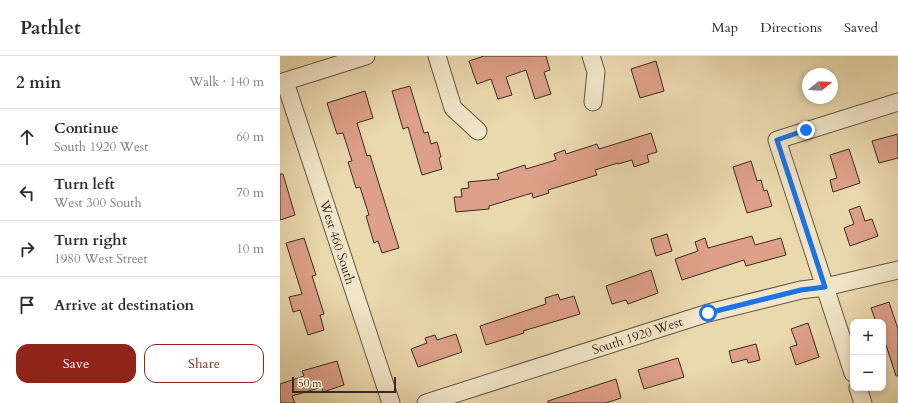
<!DOCTYPE html>
<meta charset="utf-8">
<style>
:root{--surface:#fff;--page:#f2f2f3;--text:#2b2b33;--muted:#7c7c81;--line:#e1e1e2;--accent:#8f2418}
body{margin:0;font-family:Cardo,serif;background:var(--page);color:var(--text)}
.controls{position:absolute;right:12px;bottom:12px;display:grid;overflow:hidden;border-radius:8px;box-shadow:0 2px 6px #0003}
.controls button{width:36px;height:36px;display:grid;place-items:center;padding:0;border:0;border-bottom:1px solid var(--line);background:var(--surface);color:var(--text);font:20px sans-serif}
.compass{position:absolute;left:522px;top:12px;width:36px;height:36px;border-radius:50%;background:var(--surface);box-shadow:0 2px 6px #0003;rotate:72deg}
.scale{position:absolute;left:12px;bottom:10px;width:104px;box-sizing:border-box;padding-left:4px;border:2px solid #3b2b23;border-top:0;font-size:11px;line-height:14px;white-space:nowrap;color:#3b2b23;-webkit-text-stroke:3px #f2e6ca;paint-order:stroke}
.stop{position:absolute;width:12px;height:12px;margin:-9px;border:3px solid #1a73e8;border-radius:50%;background:#fff}
.stop.end{background:#1a73e8;border-color:#fff;box-shadow:0 1px 4px #0008}
.list{margin:0;padding:0;list-style:none}
h2{display:flex;justify-content:space-between;align-items:center;height:52px;margin:0;padding:0 16px;font-size:17px}
h2 small{font-size:13px;font-weight:400;color:var(--muted)}
.list li{display:grid;grid-template-columns:26px 1fr auto;gap:12px;align-items:center;box-sizing:border-box;height:56px;padding:0 16px;border-top:1px solid var(--line)}
.list b{display:block;font-size:15px;white-space:nowrap}
.list p{margin:0;font-size:13px;white-space:nowrap;color:var(--muted)}
.list em{font-size:13px;font-style:normal;color:var(--muted)}
.actions{display:flex;gap:8px;padding:12px 16px}
.actions a{flex:1;padding:9px 0;border:1px solid var(--accent);border-radius:12px;text-align:center;font-size:14px;color:var(--accent)}
.actions .main{background:var(--accent);color:#fff}
.icon{flex:none;width:22px;height:22px;fill:none;stroke:currentColor;stroke-width:2;stroke-linecap:round;stroke-linejoin:round}
.map{position:relative;flex:none;width:618px;height:347px;overflow:hidden}
header{display:flex;align-items:center;gap:24px;box-sizing:border-box;height:56px;padding:0 20px;background:var(--surface);border-bottom:1px solid var(--line)}
header strong{font-size:19px}
nav{display:flex;gap:22px;margin-inline-start:auto;font-size:14px}
main{display:flex}
aside{flex:1;background:var(--surface)}
.map>svg:first-child{display:block}
.building{fill:#dea089;stroke:#3b2b23}
.lines{fill:none;stroke-linecap:round;stroke-linejoin:round}
.minor-casing{stroke:#675646;stroke-width:19}
.minor{stroke:#f2e6ca;stroke-width:17}
.route{stroke:#1a73e8;stroke-width:5}
.labels{text-anchor:middle;stroke-width:3;stroke-linejoin:round;paint-order:stroke}
.street-label{font-size:13px;fill:#3b2b23;stroke:#f2e6ca}
</style>
<header>
<strong>Pathlet</strong>
<nav><a>Map</a><a>Directions</a><a>Saved</a></nav>
</header>
<main>
<aside>
<h2>2 min<small>Walk · 140 m</small></h2>
<ul class="list">
<li><svg class="icon" aria-label="ahead" viewBox="0 0 24 24"><path d="M12 20V5M6 11l6-6 6 6"/></svg><div><b>Continue</b><p>South 1920 West</p></div><em>60 m</em></li>
<li><svg class="icon" aria-label="left" viewBox="0 0 24 24"><path d="M17 20v-9H6M10 6l-5 5 5 5"/></svg><div><b>Turn left</b><p>West 300 South</p></div><em>70 m</em></li>
<li><svg class="icon" aria-label="right" viewBox="0 0 24 24"><path d="M7 20v-9h11M14 6l5 5-5 5"/></svg><div><b>Turn right</b><p>1980 West Street</p></div><em>10 m</em></li>
<li><svg class="icon" aria-label="arrive" viewBox="0 0 24 24"><path d="M6 21V4h12l-3 4 3 4H6"/></svg><div><b>Arrive at destination</b></div></li>
</ul>
<div class="actions"><a class="main">Save</a><a>Share</a></div>
</aside>
<div class="map">
<svg width="618" height="347" viewBox="0 0 618 347">
<rect width="100%" height="100%" fill="#ebd9ae"/>
<filter id="stains"><feTurbulence type="fractalNoise" baseFrequency=".005" numOctaves="4"/><feColorMatrix values="0 0 0 0 .2 0 0 0 0 .09 0 0 0 0 .02 0 0 0 .5 -.17"/></filter>
<radialGradient id="worn" r=".72"><stop offset=".6" stop-color="#630" stop-opacity="0"/><stop offset="1" stop-color="#630" stop-opacity=".3"/></radialGradient>
<path class="building" d="M204,0H266L270,14L264,16L271,38L255,43L246,14L226,21L232,39L218,43L211,23L197,28L189,5Z
M376,5L384,35L360,42L351,13Z
M130,30L144,77L148,76L151,88L157,86L161,101L159,102L162,113L142,119L128,71L123,73L112,35Z
M85,35L93,62L77,67L87,100L90,99L119,192L102,197L98,185L94,187L86,160L89,159L80,131L76,132L68,106L72,105L63,77L57,78L47,47Z
M371,77L377,96L367,99L369,106L354,111L352,104L338,108V107L315,114L317,119L268,134L269,137L253,142L252,137L209,150V153L176,156L174,141H182L181,133L189,132L188,126L219,123L217,118L245,109L246,113L276,104L274,98L285,94L286,98L317,88L319,93Z
M618,78V102L599,107L592,85Z
M569,93L580,127L553,136L550,124L557,122L550,99Z
M471,105L477,125L481,124L484,135L487,134L492,150L467,157L453,111Z
M0,118H3L15,159L0,164Z
M580,150L585,165L592,163L598,180L570,190L564,172L574,168L569,154Z
M387,178L392,195L376,200L371,183Z
M472,180L475,189L501,182L506,199L466,210L464,204L402,224L395,203L418,195L415,186L425,182L428,192Z
M24,182L36,219L32,220L44,258L40,259L44,274L28,279L20,254L13,256L9,241L22,238L6,187Z
M371,214L378,237L348,248L346,244L332,248L326,230Z
M278,238L280,244L294,240L300,258L243,275L244,277L206,289L200,270L266,248L265,242Z
M609,246L618,273V320H616L606,289L603,290V266H596L591,252Z
M528,267L539,301L516,309L510,291L517,289L511,273Z
M176,278L182,296L138,311L131,293L147,287L145,282L155,279L157,284Z
M476,288L480,304L468,307L467,303L452,307L449,295Z
M398,302L404,321L364,333L358,314Z
M57,305L64,329L43,336L42,331L12,340L15,347H0V328L24,320L22,315Z
M336,323L341,342L326,347H268V345Z"/>
<g class="lines">
<g class="minor-casing">
<path id="minor" d="M157,0L173,52L198,75
M311,0L316,16L313,46
M5,26L111,347
M0,27L86,0
M573,317L497,84L618,46
M578,332L583,347
M146,347L428,257L521,234L545,231L618,214"/>
</g>
<use href="#minor" class="minor"/>
</g>
<g class="lines">
<path class="route" d="M428,257L521,234L545,231L497,84L526,74"/>
</g>
<g class="labels">
<g class="street-label">
<text transform="translate(58 186) rotate(72)" y="5">West 460 South</text>
<text transform="translate(357 279) rotate(-18)" y="5">South 1920 West</text>
</g>
</g>
<rect width="100%" height="100%" filter="url(#stains)"/>
<rect width="100%" height="100%" fill="url(#worn)"/>
</svg>
<div class="controls">
<button>+</button>
<button>−</button>
</div>
<svg class="compass" viewBox="-18 -18 36 36"><path d="M0-13l5 13h-10z" fill="#e53935"/><path d="M0 13l5-13h-10z" fill="#7c7c81"/></svg>
<div class="scale">50 m</div>
<div class="stop" style="left:428px;top:257px"></div>
<div class="stop end" style="left:526px;top:74px"></div>
</div>
</main>
